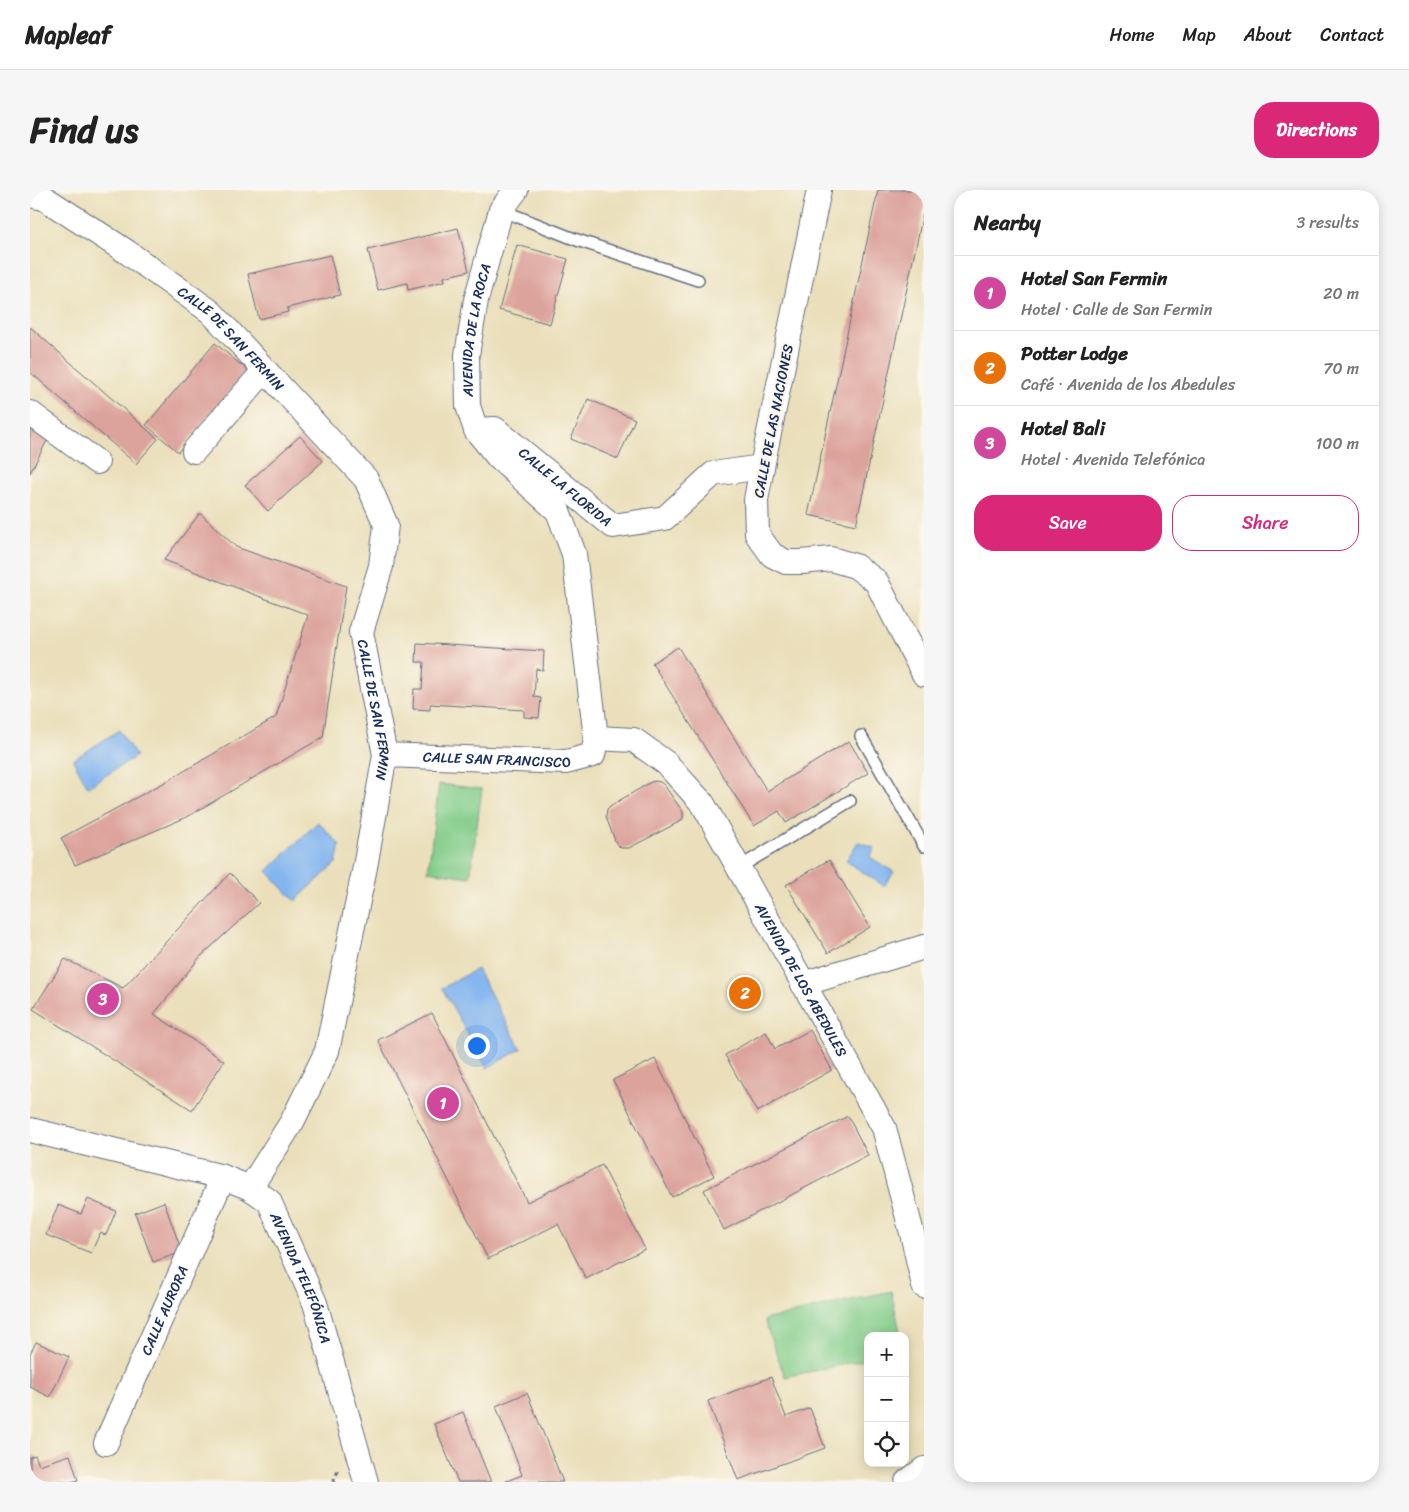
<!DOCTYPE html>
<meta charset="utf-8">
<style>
:root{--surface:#fff;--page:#f6f6f6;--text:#222;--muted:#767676;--line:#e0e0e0;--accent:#db2777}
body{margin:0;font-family:Sriracha,sans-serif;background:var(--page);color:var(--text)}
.controls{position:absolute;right:15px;bottom:15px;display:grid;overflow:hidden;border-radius:10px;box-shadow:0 2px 12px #0003}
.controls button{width:45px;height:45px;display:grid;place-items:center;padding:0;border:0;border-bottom:1px solid var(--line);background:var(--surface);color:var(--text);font:25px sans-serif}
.you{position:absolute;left:446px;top:855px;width:18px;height:18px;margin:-12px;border:4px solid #fff;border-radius:50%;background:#1a73e8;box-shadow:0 0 0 8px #1a73e833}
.badge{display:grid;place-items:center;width:32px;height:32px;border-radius:50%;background:var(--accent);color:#fff;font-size:16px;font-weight:700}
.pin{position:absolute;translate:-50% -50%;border:2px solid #fff;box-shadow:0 1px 5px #0006}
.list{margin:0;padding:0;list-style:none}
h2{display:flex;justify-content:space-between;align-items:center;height:65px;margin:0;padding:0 20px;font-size:21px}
h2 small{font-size:16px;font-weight:400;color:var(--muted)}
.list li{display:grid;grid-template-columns:32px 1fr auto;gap:15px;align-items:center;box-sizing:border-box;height:75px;padding:0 20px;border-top:1px solid var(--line)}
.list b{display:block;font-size:19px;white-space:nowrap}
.list p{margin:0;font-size:16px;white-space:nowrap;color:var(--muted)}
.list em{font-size:16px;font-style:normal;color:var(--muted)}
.actions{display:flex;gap:10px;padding:15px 20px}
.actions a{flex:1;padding:11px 0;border:1px solid var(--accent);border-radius:20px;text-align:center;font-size:18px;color:var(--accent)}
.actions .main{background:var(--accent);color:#fff}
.icon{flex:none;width:28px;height:28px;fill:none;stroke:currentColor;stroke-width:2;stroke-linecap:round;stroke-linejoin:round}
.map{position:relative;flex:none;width:894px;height:1292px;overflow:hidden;border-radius:20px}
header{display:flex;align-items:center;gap:30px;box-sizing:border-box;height:70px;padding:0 25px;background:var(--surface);border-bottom:1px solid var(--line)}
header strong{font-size:24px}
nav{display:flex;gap:28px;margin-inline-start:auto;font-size:18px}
.intro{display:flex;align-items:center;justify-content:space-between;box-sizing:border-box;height:120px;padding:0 30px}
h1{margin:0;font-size:35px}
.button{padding:12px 22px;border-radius:20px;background:var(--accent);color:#fff;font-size:18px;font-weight:700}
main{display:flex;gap:30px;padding:0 30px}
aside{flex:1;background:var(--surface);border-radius:20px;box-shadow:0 2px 12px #0003}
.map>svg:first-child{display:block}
.green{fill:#81cc89;stroke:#4e7e74}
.water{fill:#83b5ef;stroke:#4f72a6}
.building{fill:#dca39b}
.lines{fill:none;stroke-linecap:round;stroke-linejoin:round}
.service-casing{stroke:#636d7e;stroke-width:14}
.minor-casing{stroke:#636d7e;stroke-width:26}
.path{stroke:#636d7e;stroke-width:3;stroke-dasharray:4 4;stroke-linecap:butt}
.service{stroke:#fff;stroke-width:11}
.minor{stroke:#fff;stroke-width:24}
.labels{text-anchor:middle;stroke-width:5;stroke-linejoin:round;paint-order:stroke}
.street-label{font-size:14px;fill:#1b2f5e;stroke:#fbf7ec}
</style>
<header>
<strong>Mapleaf</strong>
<nav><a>Home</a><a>Map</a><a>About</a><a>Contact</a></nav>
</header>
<div class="intro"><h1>Find us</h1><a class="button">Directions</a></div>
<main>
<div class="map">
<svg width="894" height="1292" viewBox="0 0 894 1292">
<rect width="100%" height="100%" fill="#fbf7ec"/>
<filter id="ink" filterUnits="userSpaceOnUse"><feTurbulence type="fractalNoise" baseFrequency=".02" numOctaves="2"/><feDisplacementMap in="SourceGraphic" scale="10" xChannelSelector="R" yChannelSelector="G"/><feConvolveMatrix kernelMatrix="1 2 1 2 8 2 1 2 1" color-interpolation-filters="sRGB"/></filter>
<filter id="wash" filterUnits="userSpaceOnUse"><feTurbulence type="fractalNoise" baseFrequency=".0096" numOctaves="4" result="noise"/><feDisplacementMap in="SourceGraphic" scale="20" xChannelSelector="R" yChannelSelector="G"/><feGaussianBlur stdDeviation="1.12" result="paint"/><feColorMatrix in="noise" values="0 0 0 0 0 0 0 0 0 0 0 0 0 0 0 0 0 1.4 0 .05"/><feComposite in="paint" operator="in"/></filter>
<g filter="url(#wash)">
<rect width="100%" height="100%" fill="#eadfba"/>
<path class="green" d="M409,594L452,599L440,687L398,681Z
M861,1101L871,1146H838V1169L755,1187L734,1130Z"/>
<path class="water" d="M89,540L106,566L58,597L43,570Z
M288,632L310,655L306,673L265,711L237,681Z
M828,652L845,658L840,667L864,682L854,696L816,671Z
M447,779L491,859L457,878L412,798Z"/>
<g id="blocks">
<path class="building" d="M848,0H894V19L826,335L778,325Z
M428,38L439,81L414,87L415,91L378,100L377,93L348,100L338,60Z
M487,55L538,69L520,134L469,120Z
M300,65L310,105L257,118L258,122L229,129L218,84Z
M0,137L128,249L106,274L0,182Z
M185,153L218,181L148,262L116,235Z
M558,209L605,229L588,269L541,249Z
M0,235L19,247L0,283Z
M270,246L293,271L238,321L215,295Z
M170,323L206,357L316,396L293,547L157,627L45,675L31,648L139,590L246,527L278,425L134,370Z
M387,453L514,461L513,480L506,479L504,507L511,508L509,528L494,527V520L400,514V520L383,519L384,499H392L394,472H386Z
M648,457L737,601L819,551L838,583L756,633L749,621L724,636L622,473Z
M626,591L630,592L634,595L653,622V628L651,631L599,658H591L586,653L576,627L577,619L580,616L621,592Z
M799,670L840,737L798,763L756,695Z
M200,683L229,713L170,767L124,824L194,871L162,920L3,819L35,769L93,798Z
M402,823L497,1012L572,975L615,1059L556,1089L528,1034L458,1069L348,850Z
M780,840L802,880L727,922L695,865L736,842L745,859Z
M625,869L684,986L642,1007L583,890Z
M818,926L838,965L694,1040L674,1000Z
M58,1009L86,1021L76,1045L70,1043L61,1063L16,1045L28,1015L51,1024Z
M134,1012L152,1062L123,1072L105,1023Z
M6,1152L39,1167L20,1207L0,1197V1164Z
M741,1187L756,1227L780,1218L795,1258L708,1290L678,1211Z
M497,1203L533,1292H474L492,1285L466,1216Z
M433,1222L461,1292H428L404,1234Z
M5,1265L9,1275L40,1265L48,1290L41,1292H0V1267Z"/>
</g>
</g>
<g filter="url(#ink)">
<use href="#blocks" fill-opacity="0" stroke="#636d7e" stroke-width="1"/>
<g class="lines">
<g class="service-casing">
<path id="service" d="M471,20L547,50L668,90
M831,546L894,656
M708,678L820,611"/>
</g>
<g class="minor-casing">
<g id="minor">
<path d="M789,0L732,277L726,310L727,344L742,365L756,372H772L801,369L825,376L846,391L894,484"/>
<path id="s1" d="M0,5L14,8L97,62L181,122L336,289L356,335L351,376L331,442L355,565L335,677L297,861L262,932L220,998"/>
<path d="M0,223L67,272"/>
<path id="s2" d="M446,240L465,239L583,336L635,328L683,284L732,277"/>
<path d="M164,261L235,180"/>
<path id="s3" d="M566,548L604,550L636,573L673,614L854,938L882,1043L894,1096"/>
<path id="s4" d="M355,565L536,572L563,565L566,548L544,364L528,321L468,267L446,240L438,216L437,165L446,110L471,20L486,0"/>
<path d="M773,794L894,757"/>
<path id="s5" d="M0,940L193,987L220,998L239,1011L285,1113L336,1292"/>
<path id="s6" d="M76,1253L193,987"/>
<path d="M877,1292L894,1279"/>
</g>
</g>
<path class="path" d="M303,1292L308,1281"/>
<use href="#service" class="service"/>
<use href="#minor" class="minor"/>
</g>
</g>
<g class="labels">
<g class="street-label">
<text dy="5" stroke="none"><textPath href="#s4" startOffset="675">AVENIDA DE LA ROCA</textPath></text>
<text dy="5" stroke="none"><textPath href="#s1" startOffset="249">CALLE DE SAN FERMIN</textPath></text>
<text transform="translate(743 231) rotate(-79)" y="5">CALLE DE LAS NACIONES</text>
<text dy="5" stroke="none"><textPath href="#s2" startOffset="110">CALLE LA FLORIDA</textPath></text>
<text dy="5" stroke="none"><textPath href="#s1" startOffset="684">CALLE DE SAN FERMIN</textPath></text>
<text dy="5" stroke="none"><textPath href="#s4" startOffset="112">CALLE SAN FRANCISCO</textPath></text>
<text dy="5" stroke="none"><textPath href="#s3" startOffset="334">AVENIDA DE LOS ABEDULES</textPath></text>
<text dy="5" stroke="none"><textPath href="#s5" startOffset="334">AVENIDA TELEFÓNICA</textPath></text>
<text dy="5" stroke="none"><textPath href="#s6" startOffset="145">CALLE AURORA</textPath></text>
</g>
</g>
</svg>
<div class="controls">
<button>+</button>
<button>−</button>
<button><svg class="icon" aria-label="locate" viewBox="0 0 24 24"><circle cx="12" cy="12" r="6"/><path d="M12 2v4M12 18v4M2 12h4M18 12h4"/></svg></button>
</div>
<div class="you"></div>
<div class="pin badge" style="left:413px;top:913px;background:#d1479c">1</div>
<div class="pin badge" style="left:715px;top:803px;background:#e8710a">2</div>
<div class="pin badge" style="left:73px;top:809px;background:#d1479c">3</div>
</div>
<aside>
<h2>Nearby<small>3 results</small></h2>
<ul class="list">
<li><span class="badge" style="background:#d1479c">1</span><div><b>Hotel San Fermin</b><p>Hotel · Calle de San Fermin</p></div><em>20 m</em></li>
<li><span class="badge" style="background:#e8710a">2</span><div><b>Potter Lodge</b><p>Café · Avenida de los Abedules</p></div><em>70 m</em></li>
<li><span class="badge" style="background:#d1479c">3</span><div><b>Hotel Bali</b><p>Hotel · Avenida Telefónica</p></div><em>100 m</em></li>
</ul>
<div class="actions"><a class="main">Save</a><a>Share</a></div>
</aside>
</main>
